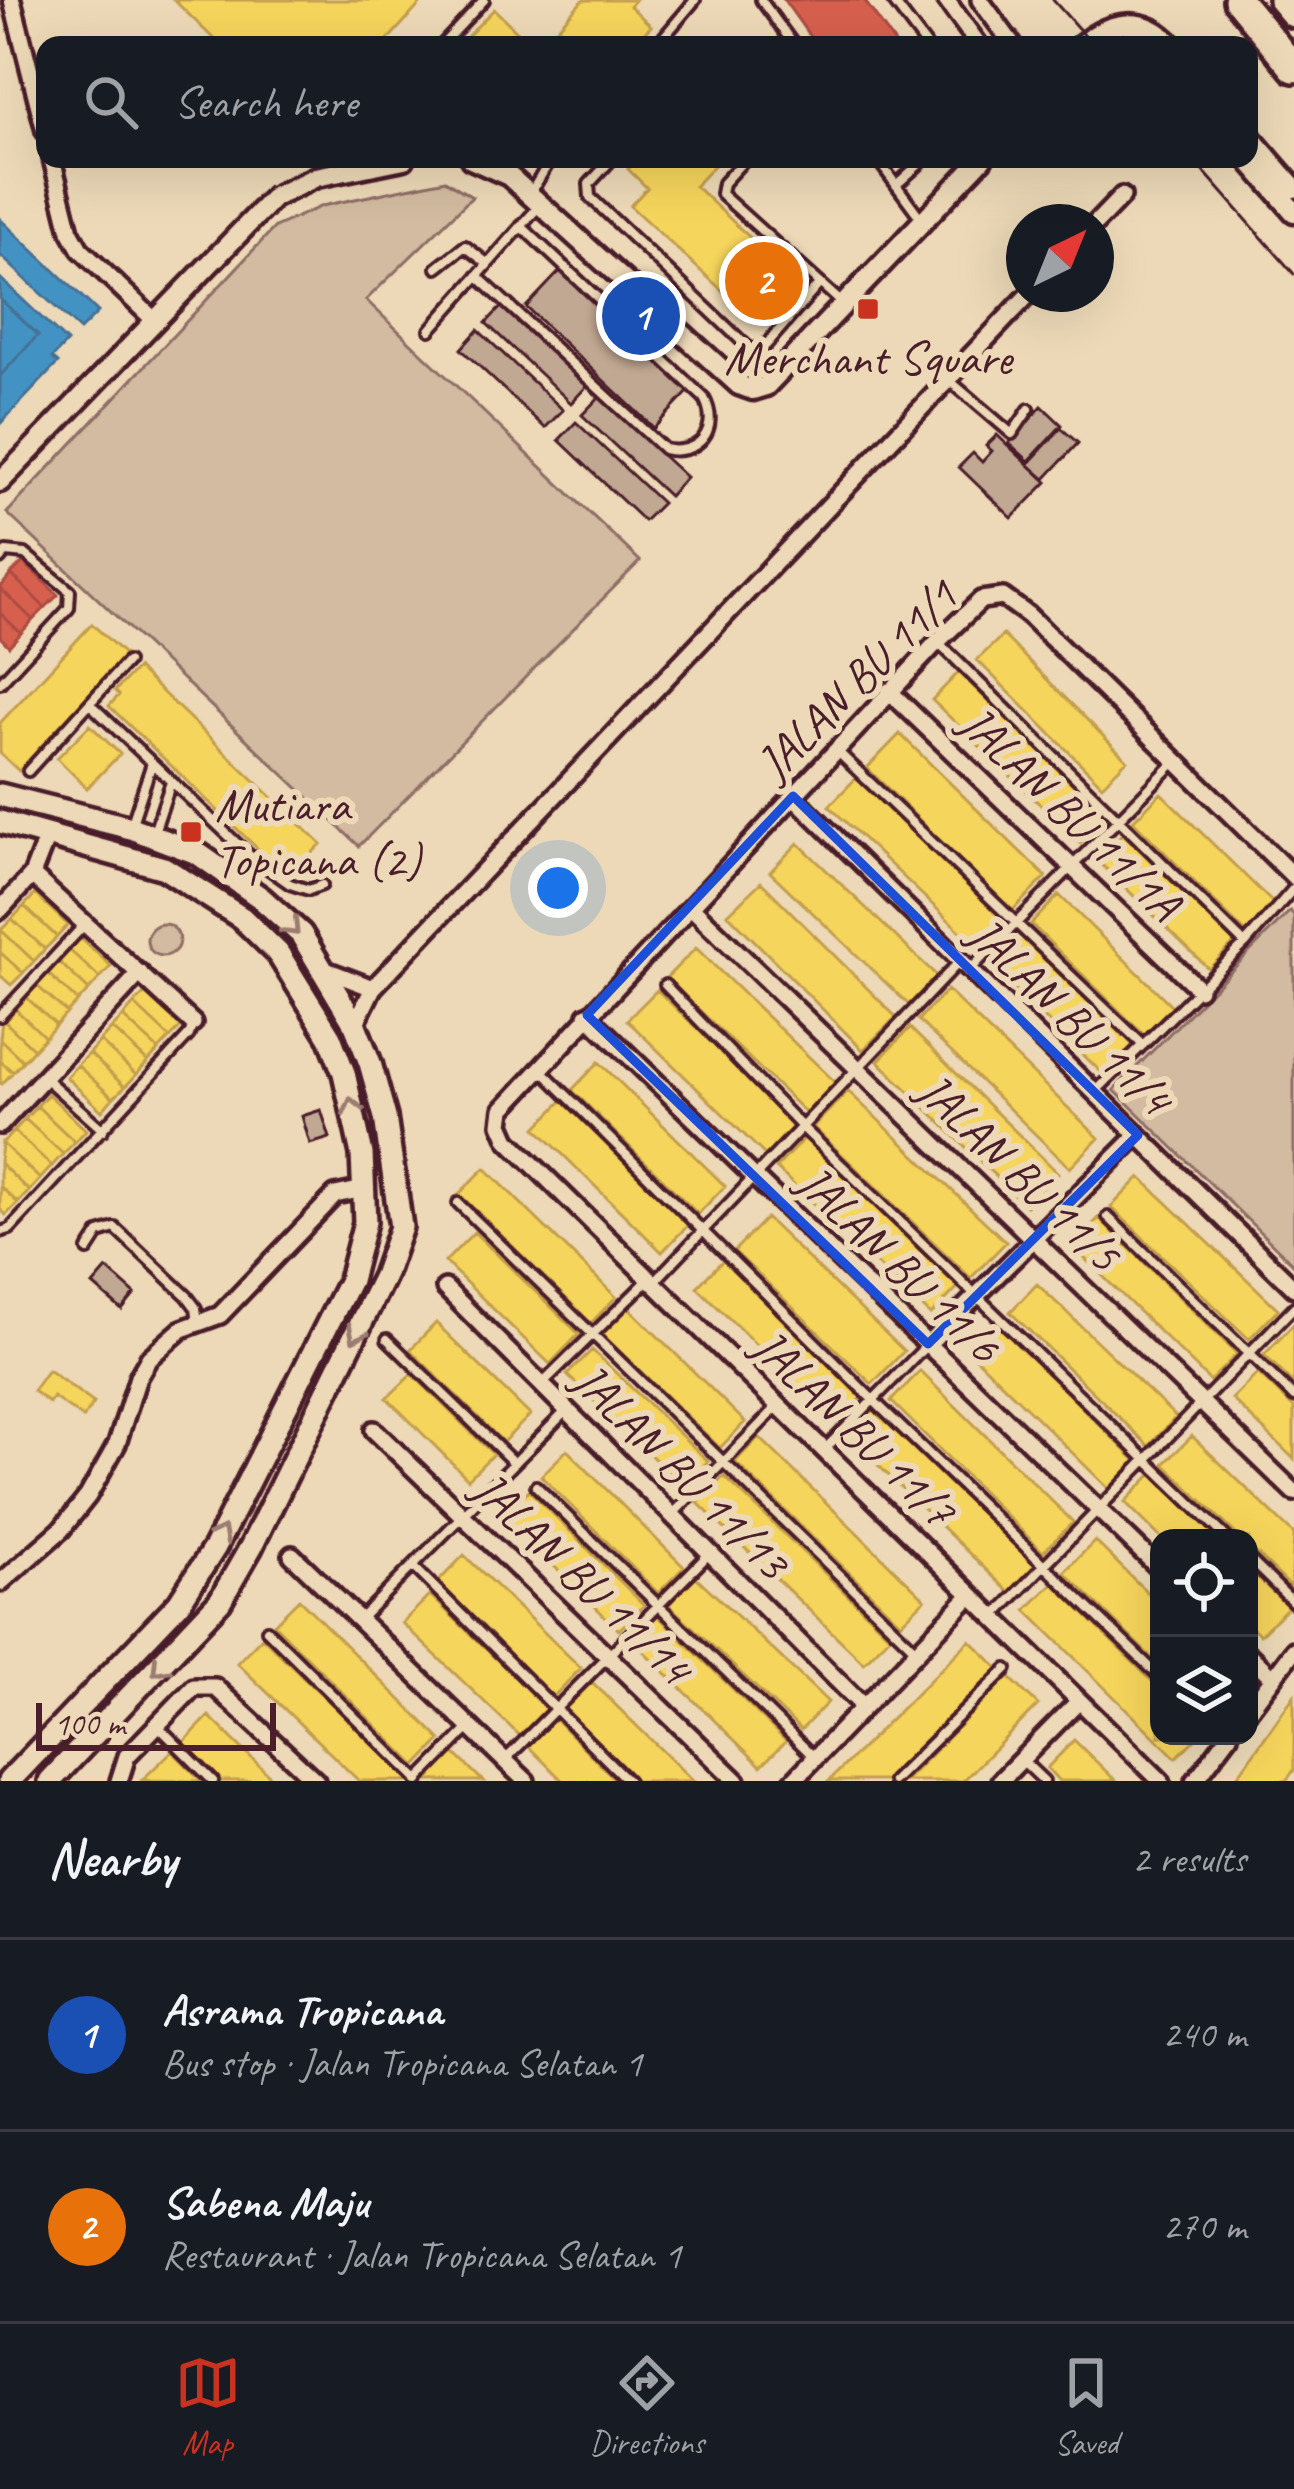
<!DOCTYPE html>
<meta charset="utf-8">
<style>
:root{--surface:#171b24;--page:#242831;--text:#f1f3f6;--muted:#9ea1a6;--line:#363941;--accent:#c8321e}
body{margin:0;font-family:Caveat,sans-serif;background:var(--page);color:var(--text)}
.controls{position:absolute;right:36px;bottom:36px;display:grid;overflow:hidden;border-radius:24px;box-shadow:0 12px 48px #0002}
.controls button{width:108px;height:108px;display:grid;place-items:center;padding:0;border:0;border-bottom:3px solid var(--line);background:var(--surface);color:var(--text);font:60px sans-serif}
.compass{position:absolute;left:1006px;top:204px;width:108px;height:108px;border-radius:50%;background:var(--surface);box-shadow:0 12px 48px #0002;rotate:43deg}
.scale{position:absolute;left:36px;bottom:30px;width:240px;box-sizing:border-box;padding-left:12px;border:6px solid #4a1f2b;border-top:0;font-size:33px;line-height:42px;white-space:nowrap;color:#4a1f2b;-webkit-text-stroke:9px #edd9b7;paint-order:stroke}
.you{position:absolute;left:558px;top:888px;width:42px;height:42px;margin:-30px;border:9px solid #fff;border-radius:50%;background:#1a73e8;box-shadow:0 0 0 18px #1a73e833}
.badge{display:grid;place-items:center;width:78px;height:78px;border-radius:50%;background:var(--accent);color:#fff;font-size:39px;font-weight:700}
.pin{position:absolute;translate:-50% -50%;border:6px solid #fff;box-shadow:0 3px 12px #0006}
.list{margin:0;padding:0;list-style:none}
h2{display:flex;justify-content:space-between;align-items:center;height:156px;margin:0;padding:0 48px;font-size:51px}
h2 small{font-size:39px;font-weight:400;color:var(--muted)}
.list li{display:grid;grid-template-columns:78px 1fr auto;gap:36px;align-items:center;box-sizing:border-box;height:192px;padding:0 48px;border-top:3px solid var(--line)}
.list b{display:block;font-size:45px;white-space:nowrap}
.list p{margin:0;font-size:39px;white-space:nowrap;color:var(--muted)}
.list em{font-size:39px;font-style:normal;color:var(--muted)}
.icon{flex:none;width:66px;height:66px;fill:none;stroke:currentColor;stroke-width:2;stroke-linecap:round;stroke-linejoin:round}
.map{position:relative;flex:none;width:1294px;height:1781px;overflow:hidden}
.search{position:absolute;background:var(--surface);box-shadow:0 12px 48px #0002;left:36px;right:36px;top:36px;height:132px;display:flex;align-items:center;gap:30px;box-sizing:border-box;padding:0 42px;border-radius:24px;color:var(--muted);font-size:45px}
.sheet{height:540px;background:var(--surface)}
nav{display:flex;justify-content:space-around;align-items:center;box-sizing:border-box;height:168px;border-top:3px solid var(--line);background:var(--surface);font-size:33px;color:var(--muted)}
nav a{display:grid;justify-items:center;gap:6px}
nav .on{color:var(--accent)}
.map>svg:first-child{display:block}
.green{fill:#d2bba0;stroke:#8e6d66;stroke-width:3}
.homes{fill:#f6d55c;stroke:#c29e4d;stroke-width:3}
.shops{fill:#d6604d;stroke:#ac4c43;stroke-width:3}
.schools{fill:#4393c3;stroke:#457095;stroke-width:3}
.building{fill:#c1a892;stroke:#4a1f2b;stroke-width:3}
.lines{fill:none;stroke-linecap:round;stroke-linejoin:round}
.service-casing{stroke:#4a1f2b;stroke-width:16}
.minor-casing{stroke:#4a1f2b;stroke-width:24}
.tertiary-casing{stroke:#4a1f2b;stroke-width:27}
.secondary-casing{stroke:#4a1f2b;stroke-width:30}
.motorway-casing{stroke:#4a1f2b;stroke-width:36}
.service{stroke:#edd9b7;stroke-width:8}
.minor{stroke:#edd9b7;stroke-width:15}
.tertiary{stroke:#edd9b7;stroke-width:18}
.secondary{stroke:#edd9b7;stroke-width:21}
.motorway{stroke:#edd9b7;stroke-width:27}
.tram{stroke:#4a1f2b;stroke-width:3}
.oneway{stroke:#9c7c71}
.marked{fill:none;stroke:#1d4ed8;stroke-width:9;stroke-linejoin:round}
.poi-dot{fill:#c8321e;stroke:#edd9b7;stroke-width:4.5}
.labels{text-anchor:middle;stroke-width:12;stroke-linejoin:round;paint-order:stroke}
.poi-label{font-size:48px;fill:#4a1f2b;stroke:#edd9b7}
.street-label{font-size:48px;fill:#4a1f2b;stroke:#edd9b7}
</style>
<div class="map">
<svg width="1294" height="1781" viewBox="0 0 1294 1781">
<rect width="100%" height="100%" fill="#edd9b7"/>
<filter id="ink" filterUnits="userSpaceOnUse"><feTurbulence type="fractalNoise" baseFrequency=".00833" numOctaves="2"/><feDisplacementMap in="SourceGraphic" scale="24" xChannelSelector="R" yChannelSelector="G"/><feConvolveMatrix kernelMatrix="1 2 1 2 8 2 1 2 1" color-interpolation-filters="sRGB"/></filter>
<g filter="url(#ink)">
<path class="green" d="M445,180L472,197L366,300L640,561L359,846L7,513L275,227L322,206Z
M1290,911L1294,915V1265L1114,1090Z
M147 940a16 16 0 1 1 32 0a16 16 0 1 1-32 0Z"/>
<path class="homes" d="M174,0H424L383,45H220Z
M583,0H635L630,6L651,26L633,45H542Z
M494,9L531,45H459Z
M637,159H720L695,186L788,273L749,315L630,206L647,188L628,169Z
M92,624L126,656L19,771L0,753V723Z
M1003,635L1127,760L1102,785L977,660Z
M137,668L321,844L288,878L109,706L119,695L115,691Z
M959,672L1107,816L1080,843L932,700Z
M90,725L120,754L87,788L57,758Z
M900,734L1046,877L1012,911L867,768Z
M858,776L1008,919L979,949L829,806Z
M1161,793L1274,904L1246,933L1133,821Z
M1123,833L1235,942L1209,969L1097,860Z
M798,843L937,976L909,1005L770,872Z
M761,882L896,1017L863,1050L728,914Z
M35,894L68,925L57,937L24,906Z
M1059,895L1173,1007L1145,1036L1031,924Z
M24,906L57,937L45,949L12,919Z
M12,919L45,949L34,961L1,930Z
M1,930L34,961L23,973L0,952Z
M1021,934L1134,1044L1104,1075L990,965Z
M78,936L111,966L100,978L67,948Z
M67,948L100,978L89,990L56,959Z
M696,948L835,1082L806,1113L666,978Z
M0,952L23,973L11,985L0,975Z
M56,959L89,990L78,1001L45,971Z
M45,971L78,1001L67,1013L34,983Z
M34,983L67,1013L56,1025L24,995Z
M657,990L797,1125L766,1156L627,1020Z
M947,990L1099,1138L1070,1168L918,1020Z
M146,992L182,1026L170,1038L134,1004Z
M24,995L56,1025L45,1037L13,1007Z
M134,1004L170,1038L159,1050L123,1017Z
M13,1007L45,1037L34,1049L2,1019Z
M123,1017L159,1050L148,1062L112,1028Z
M2,1019L34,1049L23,1061L0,1039Z
M112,1028L148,1062L136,1075L100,1041Z
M910,1028L1058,1173L1026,1206L878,1061Z
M0,1039L23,1061L13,1072L0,1061Z
M100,1041L136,1075L125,1087L89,1053Z
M89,1053L125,1087L113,1098L77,1065Z
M0,1061L13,1072L2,1084L0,1083Z
M599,1062L725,1186L698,1214L572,1090Z
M77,1065L113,1098L102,1111L66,1077Z
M848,1091L1006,1242L971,1278L813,1127Z
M48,1094L86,1130L75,1142L37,1106Z
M563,1100L690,1223L662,1252L536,1128Z
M37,1106L75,1142L63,1154L25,1119Z
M25,1119L63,1154L52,1166L14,1131Z
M14,1131L52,1166L40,1179L2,1143Z
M806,1136L962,1283L931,1315L776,1168Z
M2,1143L40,1179L29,1191L0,1163Z
M0,1163L29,1191L18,1203L0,1186Z
M485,1168L616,1297L591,1323L459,1194Z
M1140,1177L1278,1309L1249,1339L1111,1207Z
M0,1186L18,1203L6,1215L0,1209Z
M766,1218L904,1351L872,1384L734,1251Z
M1099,1218L1237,1354L1210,1381L1072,1246Z
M474,1232L579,1334L550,1364L445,1262Z
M724,1259L864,1395L836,1423L697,1287Z
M1037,1284L1176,1417L1149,1446L1010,1312Z
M628,1307L745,1422L720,1448L602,1334Z
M436,1323L530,1415L503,1442L410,1350Z
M997,1323L1137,1462L1109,1489L969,1351Z
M1293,1325H1294V1384L1264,1355Z
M592,1350L708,1461L684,1487L567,1375Z
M48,1370L94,1403L83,1418L53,1397L49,1403L33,1391Z
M920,1371L1073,1522L1043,1552L891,1401Z
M1258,1373L1294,1408V1459L1232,1399Z
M412,1374L493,1454L468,1479L387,1398Z
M873,1408L1035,1565L1009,1592L847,1435Z
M1192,1436L1294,1534L1291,1587L1249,1546V1538H1240L1164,1464Z
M759,1437L925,1599L901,1623L735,1462Z
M567,1450L684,1567L658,1593L541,1476Z
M1152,1474L1218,1538H1161L1125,1502Z
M724,1476L890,1636L864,1663L698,1503Z
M529,1490L644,1605L619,1630L503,1516Z
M1095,1541L1159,1604V1665L1064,1572Z
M464,1555L581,1668L553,1697L437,1583Z
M1249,1569L1288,1607L1260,1635L1249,1624Z
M695,1576L828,1702L801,1730L668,1604Z
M1053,1583L1159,1688V1736H1198L1176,1758L1026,1610Z
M430,1595L547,1708L520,1736L402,1623Z
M299,1599L441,1740L416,1766L274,1624Z
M656,1614L786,1741L761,1766L631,1639Z
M262,1637L410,1780L409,1781H359L237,1663Z
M970,1640L999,1669L887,1781H829Z
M1008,1676L1038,1705L963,1781H905Z
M592,1682L693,1781H635L563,1710Z
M1294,1696V1770L1286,1781H1234Z
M209,1716L275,1781H218L181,1745Z
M555,1719L617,1781H563L528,1746Z
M1074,1740L1116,1781H1059L1047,1768Z
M172,1751L202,1781L142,1780Z
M453,1752L483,1781H426Z"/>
<path class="shops" d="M784,0H864L896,45H816Z
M23,562L58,595L45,608L11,574Z
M11,574L45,608L33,620L0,588Z
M0,588L33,620L21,633L0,613Z
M0,613L21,633L9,646L0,637Z"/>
<path class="schools" d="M0,219L98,312L80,330L0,255Z
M0,278L67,342L52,358L58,363L0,424V376L38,335L0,299Z
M0,278L67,342L52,358L58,363L0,424Z"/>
<path class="building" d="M561,270L689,391L654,428L526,307Z
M503,305L588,385L571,403L486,323Z
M478,330L563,410L545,428L461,349Z
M599,397L686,477L669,496L582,415Z
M1042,406L1062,425L1029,461L1009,443Z
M576,422L662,503L644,521L559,440Z
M1061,428L1078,443L1045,479L1028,464Z
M997,435L1047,482L1012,518L959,467L973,453L982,462L992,451L986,446Z
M321,1110L330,1138L310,1144L302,1116Z
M107,1269L135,1294L122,1310L93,1285Z"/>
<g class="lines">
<g class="service-casing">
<path id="service" d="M761,0L794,45
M892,0L926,45
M442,45L484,0
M657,45L695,0
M612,159L589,184L590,197L751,350L766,345L820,283
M745,159L723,183L721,194L842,303
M877,159L922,220
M896,185L925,159
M530,194L551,159
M437,268L465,246L488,264
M477,276L664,449C698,457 721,429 704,398L521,226
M430,330L539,206
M950,381L1012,434L1029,409
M0,559L6,552L25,554L70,591L69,608L0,683
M938,642L1245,944
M90,704L249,855L290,884L309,890L322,885
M836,750L1143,1045
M28,771L127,662
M131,826L152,763
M153,835L171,782
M971,969L1175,762
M665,985L802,1127L1227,1538
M0,1016L85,924
M539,1068L873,1400L1159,1676
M46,1079L103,1130
M1094,1093L1245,944L1294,888
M458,1203L916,1650
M1108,1217L1294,1397
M0,1232L10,1229L189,1035L193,1024
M88,1250L99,1233L115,1228L187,1296L196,1308L198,1322
M654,1282L960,961
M387,1339L514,1463
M543,1383L648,1280
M825,1449L928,1344
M536,1486L814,1757
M673,1514L778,1406
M1249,1559L1294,1603
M413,1566L628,1781
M995,1616L1294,1307
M361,1618L566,1411
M267,1630L419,1781
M158,1726L213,1781
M506,1759L710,1553
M1021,1759L1044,1781
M417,1781L469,1728
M893,1781L1007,1669"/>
</g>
<g class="minor-casing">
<path id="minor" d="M12,0L45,131
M946,0L979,45
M980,0L1013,45
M52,159L70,231L80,249L153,319
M1096,223L1122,196
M889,691L1199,989
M793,796L1294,1288
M32,875L193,1023
M691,907L1294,1492
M0,910L32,875L48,834
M323,969L373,988L355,1025
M373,988L1029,294
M587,1015L1159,1568
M0,1125L140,973
M445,1288L864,1707
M928,1344L1138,1135
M374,1430L737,1781
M292,1555L526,1781
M0,1583L61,1530L88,1496L117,1444L138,1377L149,1358L182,1329L220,1315L335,1195L364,1189
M1249,1655L1273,1678
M1249,1710L1294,1650
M119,1781L127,1756L194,1687H215L316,1781
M793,1781L971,1595
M1000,1781L1079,1701
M1161,1781L508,1140L501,1124L503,1109L937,642L981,600L1003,597L1028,615L1294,877
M1195,1781L1229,1736"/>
</g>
<g class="tertiary-casing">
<path id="tertiary" d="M1081,45C1110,21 1144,14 1172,45
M1249,136L1294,188
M471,159L509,176L739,385L753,390L766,386L982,159
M1248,159L1294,212
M0,482L274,197L316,177L404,159"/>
</g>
<g class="secondary-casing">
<path id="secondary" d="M0,795L131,828L197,853L261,898L301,934L355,1025L370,1063L385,1117L401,1227L384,1276L251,1547L220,1601L50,1781
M0,822L164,868L242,918L278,953L330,1037L344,1073L362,1154L365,1222L350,1280L215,1547L179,1603L9,1781"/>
</g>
<g class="motorway-casing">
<path id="motorway" d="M1238,0L1294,68
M1283,0L1294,13"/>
</g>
<use href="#service" class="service"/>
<use href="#minor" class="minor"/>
<use href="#tertiary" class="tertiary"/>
<use href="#secondary" class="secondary"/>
<use href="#motorway" class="motorway"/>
<path class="tram" d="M1053,0L1093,45
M1193,159L1294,274"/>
</g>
<defs><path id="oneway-chevron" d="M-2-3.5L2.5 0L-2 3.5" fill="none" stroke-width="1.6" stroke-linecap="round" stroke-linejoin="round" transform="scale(3)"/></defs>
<g class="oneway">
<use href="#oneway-chevron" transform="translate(292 928) rotate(46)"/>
<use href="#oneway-chevron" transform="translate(352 1106) rotate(-104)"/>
<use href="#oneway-chevron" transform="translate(356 1334) rotate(116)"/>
<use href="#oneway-chevron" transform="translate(221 1534) rotate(-62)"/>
<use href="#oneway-chevron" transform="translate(159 1668) rotate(134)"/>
</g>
</g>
<path class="marked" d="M793,796L1138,1135L928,1344L587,1015Z"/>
<g class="poi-dot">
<rect x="856" y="297" width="24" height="24" rx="6"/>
<rect x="179" y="820" width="24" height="24" rx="6"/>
</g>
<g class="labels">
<g class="poi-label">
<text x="868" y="374">Merchant Square</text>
<text x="215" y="821" text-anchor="start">Mutiara<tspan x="215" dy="55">Topicana (2)</tspan></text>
</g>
<g class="street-label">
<text transform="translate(856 679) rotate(-45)" y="17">JALAN BU 11/1</text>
<text transform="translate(1071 812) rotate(44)" y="17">JALAN BU 11/1A</text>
<text transform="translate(1071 1015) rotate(44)" y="17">JALAN BU 11/4</text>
<text transform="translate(1020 1171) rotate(44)" y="17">JALAN BU 11/5</text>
<text transform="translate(900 1263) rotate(44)" y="17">JALAN BU 11/6</text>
<text transform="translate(855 1427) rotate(44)" y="17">JALAN BU 11/7</text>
<text transform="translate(682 1470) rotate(45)" y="17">JALAN BU 11/13</text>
<text transform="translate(583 1577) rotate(44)" y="17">JALAN BU 11/14</text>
</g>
</g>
</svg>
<div class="controls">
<button><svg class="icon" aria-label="locate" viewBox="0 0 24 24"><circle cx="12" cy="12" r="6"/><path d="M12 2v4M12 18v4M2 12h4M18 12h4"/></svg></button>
<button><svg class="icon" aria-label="layers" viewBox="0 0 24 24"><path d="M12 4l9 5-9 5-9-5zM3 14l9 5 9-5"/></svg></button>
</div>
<svg class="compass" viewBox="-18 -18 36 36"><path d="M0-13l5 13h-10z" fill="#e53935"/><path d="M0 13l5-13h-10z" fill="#9ea1a6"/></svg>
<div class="scale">100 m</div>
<div class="you"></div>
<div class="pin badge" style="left:641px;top:316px;background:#1a4fb4">1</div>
<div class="pin badge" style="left:764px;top:281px;background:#e8710a">2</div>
<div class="search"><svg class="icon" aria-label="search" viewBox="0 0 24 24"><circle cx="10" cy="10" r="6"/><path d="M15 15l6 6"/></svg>Search here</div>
</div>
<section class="sheet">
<h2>Nearby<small>2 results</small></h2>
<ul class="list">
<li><span class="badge" style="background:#1a4fb4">1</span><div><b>Asrama Tropicana</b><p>Bus stop · Jalan Tropicana Selatan 1</p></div><em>240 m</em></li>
<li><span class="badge" style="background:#e8710a">2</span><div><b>Sabena Maju</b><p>Restaurant · Jalan Tropicana Selatan 1</p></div><em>270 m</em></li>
</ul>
</section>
<nav>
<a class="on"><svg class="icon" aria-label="map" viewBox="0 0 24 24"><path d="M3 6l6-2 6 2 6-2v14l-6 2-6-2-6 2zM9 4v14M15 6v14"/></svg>Map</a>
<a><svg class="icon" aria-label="directions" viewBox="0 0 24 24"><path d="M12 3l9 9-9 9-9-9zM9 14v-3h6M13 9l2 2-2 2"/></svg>Directions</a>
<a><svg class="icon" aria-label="saved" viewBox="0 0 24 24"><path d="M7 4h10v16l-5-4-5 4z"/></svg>Saved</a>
</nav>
